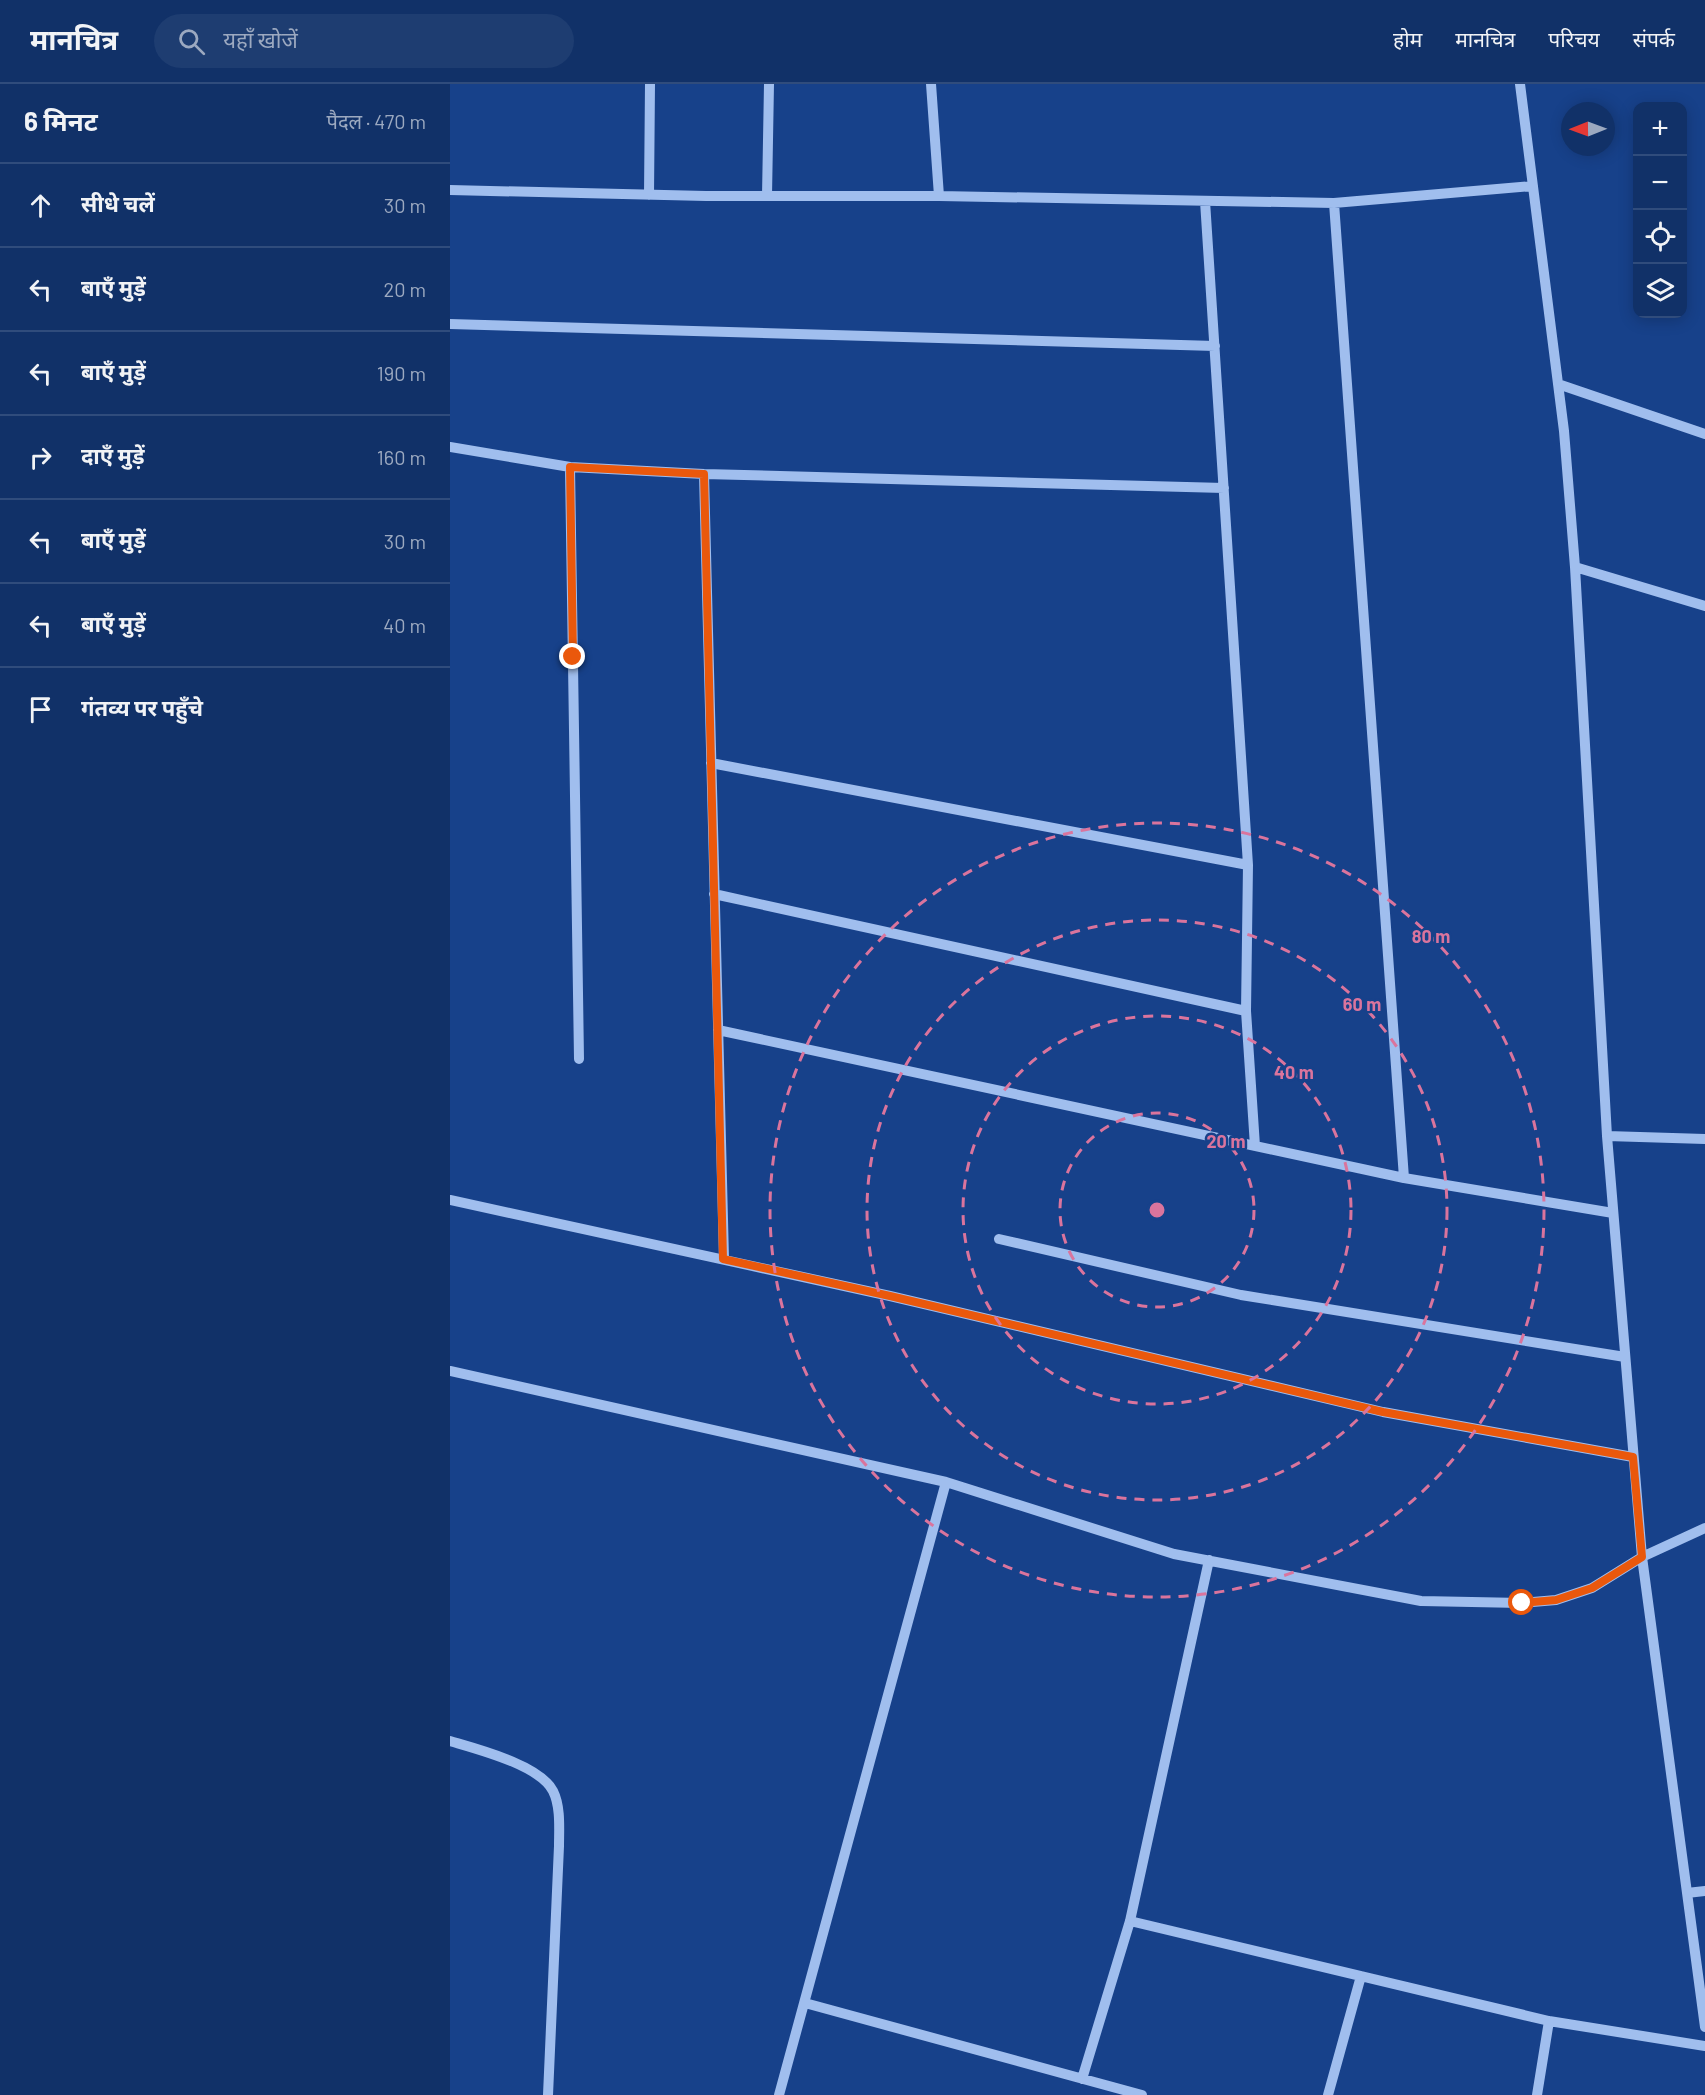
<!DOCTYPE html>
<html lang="hi">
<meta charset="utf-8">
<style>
:root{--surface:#113168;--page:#1e3d71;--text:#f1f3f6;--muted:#9ca9c0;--line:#304c7c}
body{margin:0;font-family:Barlow,"Noto Sans Devanagari",sans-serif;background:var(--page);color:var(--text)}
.controls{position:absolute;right:18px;top:18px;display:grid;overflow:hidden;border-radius:12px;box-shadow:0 3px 15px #0003}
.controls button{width:54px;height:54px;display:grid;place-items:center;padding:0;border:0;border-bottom:2px solid var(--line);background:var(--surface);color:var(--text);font:30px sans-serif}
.compass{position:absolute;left:1111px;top:18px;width:54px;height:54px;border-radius:50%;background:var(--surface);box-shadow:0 3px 15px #0003;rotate:269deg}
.stop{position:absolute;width:18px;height:18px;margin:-14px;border:4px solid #ea580c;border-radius:50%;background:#fff}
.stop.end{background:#ea580c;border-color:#fff;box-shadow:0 2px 6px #0008}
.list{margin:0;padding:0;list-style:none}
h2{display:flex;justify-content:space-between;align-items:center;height:78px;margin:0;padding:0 24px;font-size:26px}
h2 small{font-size:20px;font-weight:400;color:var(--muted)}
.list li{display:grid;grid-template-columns:39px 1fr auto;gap:18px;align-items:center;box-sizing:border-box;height:84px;padding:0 24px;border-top:2px solid var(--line)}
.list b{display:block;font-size:22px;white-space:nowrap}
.list em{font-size:20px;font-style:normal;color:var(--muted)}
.icon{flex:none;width:33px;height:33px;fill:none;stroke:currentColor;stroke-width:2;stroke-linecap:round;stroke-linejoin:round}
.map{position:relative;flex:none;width:1255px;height:2011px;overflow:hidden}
header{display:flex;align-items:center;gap:36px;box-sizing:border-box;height:84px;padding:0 30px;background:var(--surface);border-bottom:2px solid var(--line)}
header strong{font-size:28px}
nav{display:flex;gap:33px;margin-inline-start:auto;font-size:21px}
.search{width:420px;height:54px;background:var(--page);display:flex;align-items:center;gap:15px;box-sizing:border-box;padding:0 21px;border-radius:33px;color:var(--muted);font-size:22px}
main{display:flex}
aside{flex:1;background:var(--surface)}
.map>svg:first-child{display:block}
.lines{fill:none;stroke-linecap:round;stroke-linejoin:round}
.minor{stroke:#a0beee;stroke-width:10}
.route{stroke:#ea580c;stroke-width:8}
.ring{fill:none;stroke:#da749d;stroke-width:3;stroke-dasharray:10 8}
.centre{fill:#da749d;stroke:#17418a;stroke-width:3}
.ring-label{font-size:18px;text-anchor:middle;font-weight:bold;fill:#da749d;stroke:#17418a;stroke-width:5;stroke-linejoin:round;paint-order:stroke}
</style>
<header>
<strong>मानचित्र</strong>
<div class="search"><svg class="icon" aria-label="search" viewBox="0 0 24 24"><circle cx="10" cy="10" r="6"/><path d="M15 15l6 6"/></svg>यहाँ खोजें</div>
<nav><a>होम</a><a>मानचित्र</a><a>परिचय</a><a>संपर्क</a></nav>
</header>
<main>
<aside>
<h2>6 मिनट<small>पैदल · 470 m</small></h2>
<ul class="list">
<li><svg class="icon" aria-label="ahead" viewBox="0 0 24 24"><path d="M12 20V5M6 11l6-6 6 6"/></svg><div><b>सीधे चलें</b></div><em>30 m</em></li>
<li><svg class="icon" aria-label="left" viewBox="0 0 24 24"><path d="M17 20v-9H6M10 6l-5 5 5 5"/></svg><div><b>बाएँ मुड़ें</b></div><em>20 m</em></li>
<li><svg class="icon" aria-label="left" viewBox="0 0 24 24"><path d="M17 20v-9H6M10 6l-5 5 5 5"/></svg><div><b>बाएँ मुड़ें</b></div><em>190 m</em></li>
<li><svg class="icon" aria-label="right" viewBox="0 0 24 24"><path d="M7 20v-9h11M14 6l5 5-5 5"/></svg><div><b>दाएँ मुड़ें</b></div><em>160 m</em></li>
<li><svg class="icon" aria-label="left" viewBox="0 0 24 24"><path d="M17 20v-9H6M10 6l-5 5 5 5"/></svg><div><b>बाएँ मुड़ें</b></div><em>30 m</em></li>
<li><svg class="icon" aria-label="left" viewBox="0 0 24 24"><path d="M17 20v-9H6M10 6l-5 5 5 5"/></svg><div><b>बाएँ मुड़ें</b></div><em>40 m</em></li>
<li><svg class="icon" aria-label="arrive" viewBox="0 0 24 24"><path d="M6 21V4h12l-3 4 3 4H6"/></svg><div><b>गंतव्य पर पहुँचे</b></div></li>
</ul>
</aside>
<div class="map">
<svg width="1255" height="2011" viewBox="0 0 1255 2011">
<rect width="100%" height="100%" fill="#17418a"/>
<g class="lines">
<path class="minor" d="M481,0L489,112
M1070,0L1114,347L1125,483L1157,1052L1192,1473L1255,1943
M0,106L256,112H489L884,119L1083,102
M199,111L200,0
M317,112L319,0
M755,117L798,781L796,927L805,1062
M884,119L954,1094
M0,240L765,262
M1108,300L1255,350
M0,363L120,383L254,390L774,404
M120,383L129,975
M254,390L274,1175
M1125,483L1255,522
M261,679L798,781
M264,810L796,927
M268,946L954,1094L1163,1129
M1157,1052L1255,1055
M0,1116L440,1212L933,1328L1183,1373
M549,1155L791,1211L1175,1273
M0,1287L496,1398L724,1470L971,1517L1072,1519L1106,1516L1142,1504L1192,1473L1255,1444
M0,1657C27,1665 90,1681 103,1707C111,1723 109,1745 109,1762L98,2011
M1237,1809L1255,1807
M680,1837L1099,1937L1255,1962
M355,1919L692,2011
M632,1995L680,1837L759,1476
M329,2011L496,1398
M878,2011L911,1892
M1087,2011L1099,1937"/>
</g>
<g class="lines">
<path class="route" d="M123,573L120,383L254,390L273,1175L440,1212L933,1328L1183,1373L1192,1473L1142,1504L1106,1516L1072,1519"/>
</g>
<g class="ring">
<circle cx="707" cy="1126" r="97"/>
<circle cx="707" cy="1126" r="194"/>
<circle cx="707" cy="1126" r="290"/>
<circle cx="707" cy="1126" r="387"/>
</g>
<circle cx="707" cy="1126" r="9" class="centre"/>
<g class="ring-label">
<text x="981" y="859">80 m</text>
<text x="912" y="927">60 m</text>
<text x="844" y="995">40 m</text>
<text x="776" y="1064">20 m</text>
</g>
</svg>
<div class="controls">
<button>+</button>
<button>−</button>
<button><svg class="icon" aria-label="locate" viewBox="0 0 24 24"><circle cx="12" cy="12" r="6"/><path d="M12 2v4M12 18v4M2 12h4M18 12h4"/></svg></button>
<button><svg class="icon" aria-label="layers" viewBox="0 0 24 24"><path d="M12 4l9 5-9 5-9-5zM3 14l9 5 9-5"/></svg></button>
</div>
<svg class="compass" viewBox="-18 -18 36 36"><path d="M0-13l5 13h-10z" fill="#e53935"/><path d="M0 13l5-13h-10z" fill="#9ca9c0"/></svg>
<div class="stop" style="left:1072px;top:1519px"></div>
<div class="stop end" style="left:123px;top:573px"></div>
</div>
</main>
